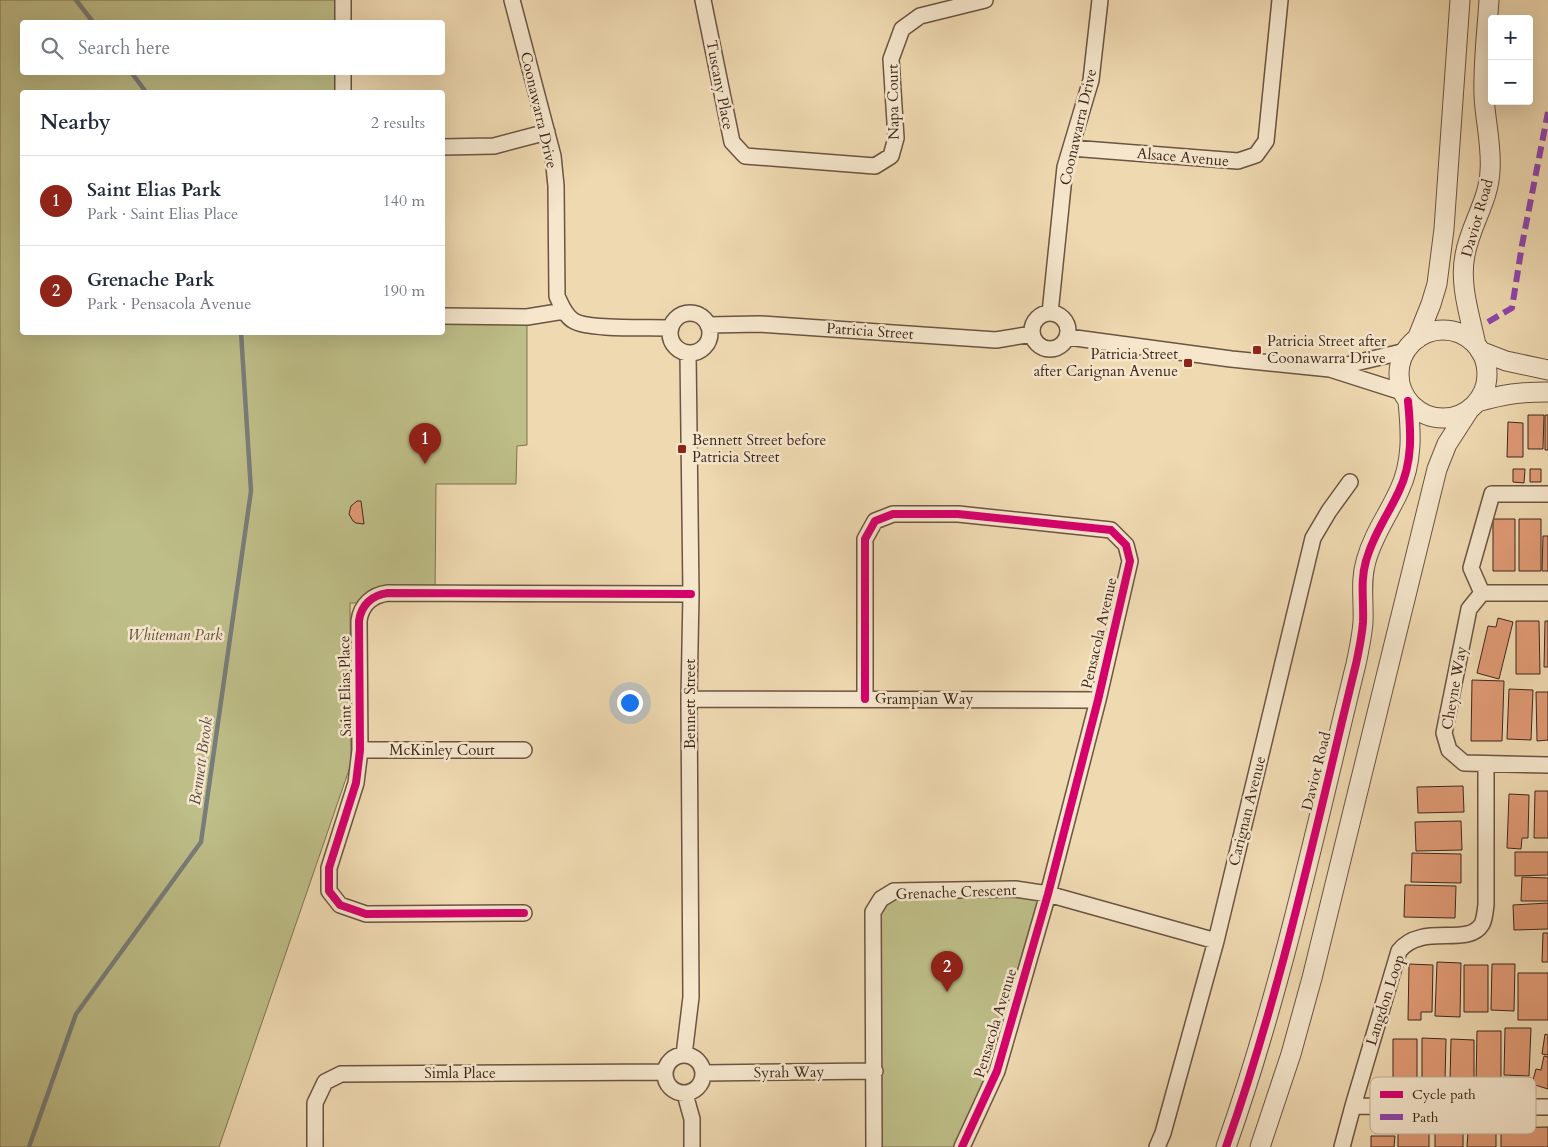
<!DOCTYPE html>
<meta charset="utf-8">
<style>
:root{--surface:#fff;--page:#f6f6f7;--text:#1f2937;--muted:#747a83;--line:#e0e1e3;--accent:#8f2418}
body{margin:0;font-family:Cardo,serif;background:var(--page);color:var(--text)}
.controls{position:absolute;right:15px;top:15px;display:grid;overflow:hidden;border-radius:5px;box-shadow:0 5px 20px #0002}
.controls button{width:45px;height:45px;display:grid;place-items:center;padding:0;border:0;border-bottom:1px solid var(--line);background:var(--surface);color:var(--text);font:25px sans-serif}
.you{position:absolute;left:629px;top:702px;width:18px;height:18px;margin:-12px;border:4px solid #fff;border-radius:50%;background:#1a73e8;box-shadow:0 0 0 8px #1a73e833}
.badge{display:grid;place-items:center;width:32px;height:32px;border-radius:50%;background:var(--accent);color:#fff;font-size:16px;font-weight:700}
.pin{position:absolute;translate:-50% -41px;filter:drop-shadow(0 1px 2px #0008)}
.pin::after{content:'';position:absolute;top:26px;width:18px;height:15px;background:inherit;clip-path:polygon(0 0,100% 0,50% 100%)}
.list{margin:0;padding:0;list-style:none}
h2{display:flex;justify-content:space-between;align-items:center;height:65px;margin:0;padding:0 20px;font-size:21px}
h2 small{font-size:16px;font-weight:400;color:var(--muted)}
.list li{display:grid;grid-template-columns:32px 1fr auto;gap:15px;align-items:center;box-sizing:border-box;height:90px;padding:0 20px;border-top:1px solid var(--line)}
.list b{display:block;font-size:19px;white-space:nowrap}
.list p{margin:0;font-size:16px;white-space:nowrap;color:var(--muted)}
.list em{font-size:16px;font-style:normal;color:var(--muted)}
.icon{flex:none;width:28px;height:28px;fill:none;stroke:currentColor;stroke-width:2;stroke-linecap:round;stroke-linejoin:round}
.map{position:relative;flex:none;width:1548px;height:1147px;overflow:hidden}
.search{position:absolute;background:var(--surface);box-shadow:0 5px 20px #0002;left:20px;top:20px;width:425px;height:55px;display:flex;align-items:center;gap:12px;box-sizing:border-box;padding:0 18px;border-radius:5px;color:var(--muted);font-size:19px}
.panel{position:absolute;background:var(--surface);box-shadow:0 5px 20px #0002;left:20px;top:90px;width:425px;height:245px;border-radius:5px}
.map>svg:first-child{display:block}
.green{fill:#bebe88;stroke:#7e7252}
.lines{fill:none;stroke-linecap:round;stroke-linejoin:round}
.stream{stroke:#797d7a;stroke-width:4.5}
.building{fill:#e09a75;stroke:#3f271d}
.minor-casing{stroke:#6b5442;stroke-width:18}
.tertiary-casing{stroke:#6b5442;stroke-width:21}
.minor{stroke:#f5e6cc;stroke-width:15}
.tertiary{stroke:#f5e6cc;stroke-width:19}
.quiet{stroke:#8e44ad;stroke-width:6;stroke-dasharray:12 6;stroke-linecap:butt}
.cycleway-casing{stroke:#f5e6cc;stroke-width:11}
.cycleway{stroke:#d6006c;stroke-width:8}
.poi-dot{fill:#8f2418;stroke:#f5e6cc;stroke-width:2}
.labels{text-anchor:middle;stroke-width:5;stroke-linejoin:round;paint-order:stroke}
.street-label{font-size:15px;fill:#3f271d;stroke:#f5e6cc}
.poi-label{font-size:15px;fill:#3f271d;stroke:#f5e6cc;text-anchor:start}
.park-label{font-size:15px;font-style:italic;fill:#5f4d38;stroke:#f5e6cc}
.water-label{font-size:16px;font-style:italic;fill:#574b44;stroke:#f5e6cc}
.key{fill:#f5e6cc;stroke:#bead98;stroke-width:1}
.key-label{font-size:14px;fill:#3f271d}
</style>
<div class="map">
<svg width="1548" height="1147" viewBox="0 0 1548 1147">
<rect width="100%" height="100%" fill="#efd9b1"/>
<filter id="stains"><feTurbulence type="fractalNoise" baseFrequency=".004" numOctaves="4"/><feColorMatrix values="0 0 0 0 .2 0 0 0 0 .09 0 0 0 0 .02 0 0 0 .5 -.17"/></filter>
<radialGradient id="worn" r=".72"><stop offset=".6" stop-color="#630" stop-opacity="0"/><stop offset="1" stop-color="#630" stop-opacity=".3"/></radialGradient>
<path class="green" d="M0,0H345V22H22V72L346,73V92H22V332H442L443,316L527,317V445L517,446L516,484H436L435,594L366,603H350L351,764L219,1147H0Z
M894,891L1048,894L997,1071L962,1147H874L881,899Z"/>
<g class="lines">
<path class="stream" d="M76,0L93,22
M131,72L146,92
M29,1147L76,1014L201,842L251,491L241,332"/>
</g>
<path class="building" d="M1528,415H1544L1543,449H1528Z
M1545,415H1548V450H1545Z
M1508,422L1523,423V457H1507Z
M1513,469H1525L1524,483L1513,482Z
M1530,469H1541V482H1530Z
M357,501H361L364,524L356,523L353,521L349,514L351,506Z
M1493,519H1515V571H1493Z
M1519,519H1541V571H1519Z
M1543,536H1548V571H1542Z
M1498,618L1513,622L1499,679L1477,673L1488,626L1496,627Z
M1516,621H1539L1540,674H1516Z
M1545,621H1548V667H1544Z
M1472,680L1504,681L1502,741H1471Z
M1509,689L1533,690L1531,740L1507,739Z
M1536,692H1548V740L1537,741Z
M1463,786L1464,812L1418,813L1417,787Z
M1535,791H1548V838H1534Z
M1509,794L1529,795L1528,838H1522L1521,849L1507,848Z
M1461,821L1462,850L1416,851L1415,822Z
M1515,852H1548V875L1515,876Z
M1412,853L1461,854V883L1411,882Z
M1522,877L1548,878V901H1521Z
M1405,885L1456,886L1455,918L1404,917Z
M1548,903V929L1514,930L1513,905Z
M1543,933H1548V962H1542Z
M1437,962L1461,963L1460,1017L1435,1016Z
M1409,964L1433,965L1432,1012H1421V1020H1408Z
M1492,964H1515L1514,1011L1491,1010Z
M1464,965H1488V1012H1464Z
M1518,973H1548V1020H1518Z
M1505,1028H1531L1529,1076L1504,1075Z
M1477,1031H1501V1085L1476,1084Z
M1545,1034L1548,1035V1055L1542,1054Z
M1422,1038L1446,1039L1445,1081L1422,1080Z
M1393,1039H1417V1081H1393Z
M1451,1039L1474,1040V1082L1450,1081Z
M1544,1056L1548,1057V1089L1532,1084L1536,1069L1541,1070Z
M1548,1127V1147H1501V1128Z
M1398,1131H1429V1147H1398Z
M1435,1131H1463V1147H1435Z
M1468,1132L1496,1133V1147H1467Z
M1371,1136H1395L1394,1147H1371Z"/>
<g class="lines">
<g class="minor-casing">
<path id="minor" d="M343,0V22
M512,0L553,156L556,186L557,296C561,305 565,316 574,321C588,330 651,327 671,328
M703,0L732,142L745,156L875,166L891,156L896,138L891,59L902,29L920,16L985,0
M343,72V92
M442,147L494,146L547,132
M1071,148L1238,161L1256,155L1266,141L1280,0
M1032 331a18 18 0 1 1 36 0a18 18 0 1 1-36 0Z
M1050,313L1065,167L1091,80L1100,0
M670 333a20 20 0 1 1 40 0a20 20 0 1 1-40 0Z
M442,316L527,317L564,311
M708,325L760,324L996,340L1032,334
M1068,337L1231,359L1330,369L1402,392
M1334,368L1406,351
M1482,593L1471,568L1492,494H1548
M1548,593H1482L1469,609L1444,733L1449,750L1464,763L1548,765
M689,699L1098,700
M865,699V539L875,521L893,514H958L1111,530L1126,545L1130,561L1098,700L1048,894L997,1071L962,1147
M360,750H524
M524,913L366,914L340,905L329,891V868L356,783L360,750L359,621C361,605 372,595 388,593L691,594
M665 1074a19 19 0 1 1 38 0a19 19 0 1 1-38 0Z
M684,1055L691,997L689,699L691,594L688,353
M703,1073L875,1071
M685,1094L692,1119V1147
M1353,1106L1548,1107
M315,1147V1103L325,1082L341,1074L664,1072
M874,1147L873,912L881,899L894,891L1015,889L1048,894L1216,941
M1157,1147L1163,1133L1216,941L1313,538L1329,511L1350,482
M1342,1147L1353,1106L1399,951C1422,922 1468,948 1482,924C1485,918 1485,911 1486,905V764"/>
</g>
<g class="tertiary-casing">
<path id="tertiary" d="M1399 374a44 44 0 1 1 88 0a44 44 0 1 1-88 0Z
M1417,339L1431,304L1437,284L1444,229L1460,0
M1476,345C1470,316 1459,284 1465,255C1470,226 1489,200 1490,171C1492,146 1485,120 1484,95C1483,63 1487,32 1489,0
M1480,351L1506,361L1548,370
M1477,402C1505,394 1519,392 1548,392
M1226,1147C1282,989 1316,826 1356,664C1359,650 1362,636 1363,622C1364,601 1360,581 1366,561C1373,535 1388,515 1399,491C1413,462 1411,432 1408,401
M1260,1147L1291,1054L1312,978L1437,469L1447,444L1469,410"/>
</g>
<use href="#minor" class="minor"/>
<use href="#tertiary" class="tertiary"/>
<path class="quiet" d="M1488,322L1512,308L1522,245L1548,112"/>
<g class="cycleway-casing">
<path id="cycleway" d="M865,699V539L875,521L893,514H958L1111,530L1126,545L1130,561L1098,700L1048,894L997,1071L962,1147
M524,913L366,914L340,905L329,891V868L356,783L360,750L359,621C361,605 372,595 388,593L691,594
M1226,1147C1282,989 1316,826 1356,664C1359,650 1362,636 1363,622C1364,601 1360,581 1366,561C1373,535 1388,515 1399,491C1413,462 1411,432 1408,401"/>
</g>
<use href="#cycleway" class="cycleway"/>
</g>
<g class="poi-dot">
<rect x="1252" y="345" width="10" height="10" rx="2.5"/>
<rect x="1183" y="358" width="10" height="10" rx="2.5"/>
<rect x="677" y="444" width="10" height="10" rx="2.5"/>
</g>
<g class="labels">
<g class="street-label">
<text transform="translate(720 85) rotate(79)" y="5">Tuscany Place</text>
<text transform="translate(893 102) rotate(-91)" y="5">Napa Court</text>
<text transform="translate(539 110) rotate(77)" y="5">Coonawarra Drive</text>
<text transform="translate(1078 127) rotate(-77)" y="5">Coonawarra Drive</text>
<text transform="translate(1183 157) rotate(5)" y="5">Alsace Avenue</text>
<text transform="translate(1477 218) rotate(-74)" y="5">Daviot Road</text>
<text transform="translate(870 331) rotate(4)" y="5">Patricia Street</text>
<text transform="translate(1099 633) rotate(-77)" y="5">Pensacola Avenue</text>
<text transform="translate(345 686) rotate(-91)" y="5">Saint Elias Place</text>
<text transform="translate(1454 688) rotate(-80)" y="5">Cheyne Way</text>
<text x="924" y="704">Grampian Way</text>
<text transform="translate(690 704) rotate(-90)" y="5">Bennett Street</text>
<text x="442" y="755">McKinley Court</text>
<text transform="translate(1316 771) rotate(-76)" y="5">Daviot Road</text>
<text transform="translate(1247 811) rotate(-76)" y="5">Carignan Avenue</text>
<text transform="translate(956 892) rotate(-2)" y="5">Grenache Crescent</text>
<text transform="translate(1385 1000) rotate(-72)" y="5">Langdon Loop</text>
<text transform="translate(995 1023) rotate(-73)" y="5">Pensacola Avenue</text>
<text transform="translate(789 1072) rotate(-1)" y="5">Syrah Way</text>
<text x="460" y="1078">Simla Place</text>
</g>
<g class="poi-label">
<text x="1267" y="346">Patricia Street after<tspan x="1267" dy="17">Coonawarra Drive</tspan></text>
<text x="1178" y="359" text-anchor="end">Patricia Street<tspan x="1178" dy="17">after Carignan Avenue</tspan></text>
<text x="692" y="445">Bennett Street before<tspan x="692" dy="17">Patricia Street</tspan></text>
</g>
<g class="park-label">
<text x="175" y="640">Whiteman Park</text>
</g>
<g class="water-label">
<text transform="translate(200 761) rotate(-82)" y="6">Bennett Brook</text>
</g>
</g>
<rect x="1370" y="1077" width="166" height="57" rx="8" class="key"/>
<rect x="1380" y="1091" width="23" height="7" fill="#d6006c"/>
<rect x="1380" y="1114" width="23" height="6" fill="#8e44ad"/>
<g class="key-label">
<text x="1412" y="1099">Cycle path</text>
<text x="1412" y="1122">Path</text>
</g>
<rect width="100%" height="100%" filter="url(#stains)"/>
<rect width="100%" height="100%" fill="url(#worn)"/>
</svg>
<div class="controls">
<button>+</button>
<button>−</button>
</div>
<div class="you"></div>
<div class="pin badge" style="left:425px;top:464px">1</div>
<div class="pin badge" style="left:947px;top:992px">2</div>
<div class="search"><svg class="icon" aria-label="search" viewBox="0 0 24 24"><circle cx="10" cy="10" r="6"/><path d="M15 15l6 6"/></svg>Search here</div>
<section class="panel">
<h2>Nearby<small>2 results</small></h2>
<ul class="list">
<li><span class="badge">1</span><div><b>Saint Elias Park</b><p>Park · Saint Elias Place</p></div><em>140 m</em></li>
<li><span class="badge">2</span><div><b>Grenache Park</b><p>Park · Pensacola Avenue</p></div><em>190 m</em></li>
</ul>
</section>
</div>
